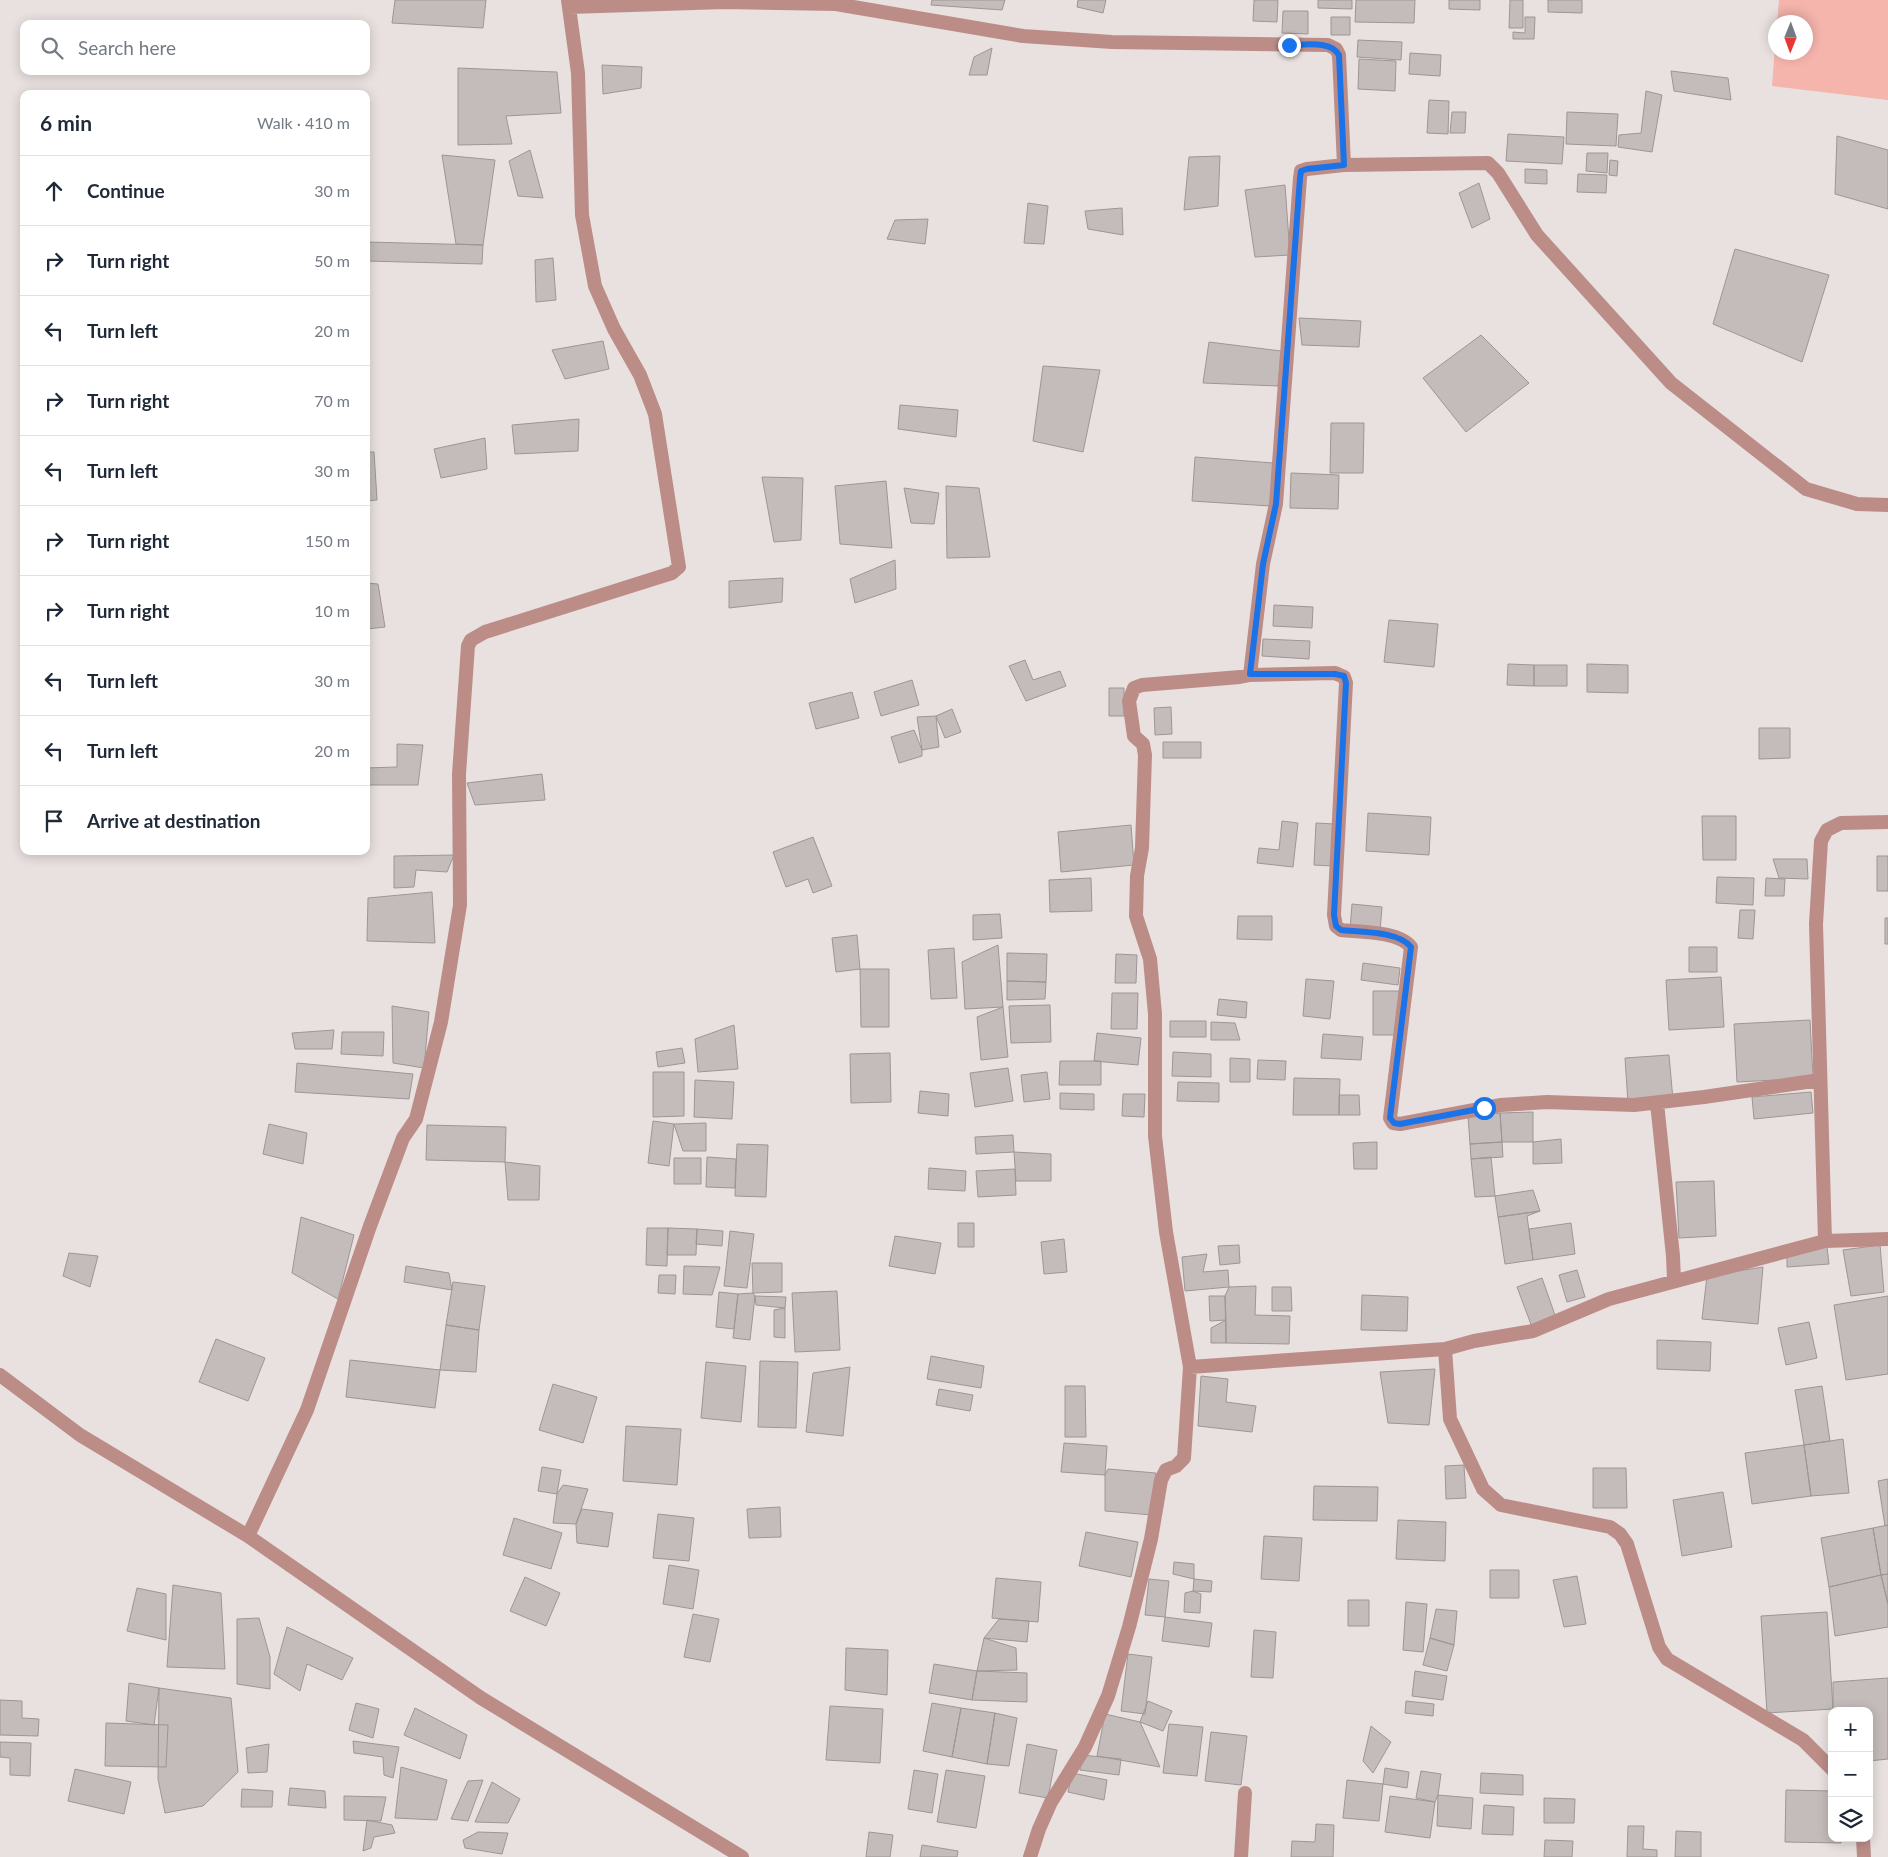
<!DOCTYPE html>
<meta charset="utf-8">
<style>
:root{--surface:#fff;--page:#f2f2f3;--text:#1f2937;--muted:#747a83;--line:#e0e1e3}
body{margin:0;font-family:Lato,sans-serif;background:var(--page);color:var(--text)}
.controls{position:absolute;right:15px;bottom:15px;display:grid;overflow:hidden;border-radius:10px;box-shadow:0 2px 12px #0003}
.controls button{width:45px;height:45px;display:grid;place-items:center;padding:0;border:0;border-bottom:1px solid var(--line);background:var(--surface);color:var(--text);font:25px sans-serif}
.compass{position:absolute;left:1768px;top:15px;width:45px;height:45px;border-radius:50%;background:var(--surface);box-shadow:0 2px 12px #0003;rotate:181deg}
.stop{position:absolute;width:15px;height:15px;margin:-11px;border:4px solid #1a73e8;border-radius:50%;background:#fff}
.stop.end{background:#1a73e8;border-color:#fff;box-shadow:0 1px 5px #0008}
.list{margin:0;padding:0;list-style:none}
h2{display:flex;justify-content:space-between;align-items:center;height:65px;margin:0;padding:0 20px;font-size:21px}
h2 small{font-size:16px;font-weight:400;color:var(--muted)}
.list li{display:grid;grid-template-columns:32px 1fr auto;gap:15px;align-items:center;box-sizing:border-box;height:70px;padding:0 20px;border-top:1px solid var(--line)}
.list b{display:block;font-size:19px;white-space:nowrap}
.list em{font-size:16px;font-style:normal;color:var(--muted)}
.icon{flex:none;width:28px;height:28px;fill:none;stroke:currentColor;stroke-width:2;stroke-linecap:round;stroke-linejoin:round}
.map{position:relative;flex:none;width:1888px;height:1857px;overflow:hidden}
.search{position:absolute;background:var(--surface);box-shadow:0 2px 12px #0003;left:20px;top:20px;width:350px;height:55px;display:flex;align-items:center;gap:12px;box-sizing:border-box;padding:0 18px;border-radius:10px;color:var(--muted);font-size:19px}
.panel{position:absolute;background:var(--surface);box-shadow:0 2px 12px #0003;left:20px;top:90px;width:350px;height:765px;border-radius:10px}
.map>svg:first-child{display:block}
.green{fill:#f5b4ac}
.building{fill:#c4bcbb;stroke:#9d9695}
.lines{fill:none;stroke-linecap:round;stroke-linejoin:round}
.minor{stroke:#bc8d87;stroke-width:14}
.route{stroke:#1a73e8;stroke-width:6}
</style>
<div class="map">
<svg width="1888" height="1857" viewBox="0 0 1888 1857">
<rect width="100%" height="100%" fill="#e9e1e0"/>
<path class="green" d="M1779,0H1888V100L1772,86L1775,46L1776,52H1806V22H1777Z"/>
<path class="building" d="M395,0H486L483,28L392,23Z
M932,0H1005L1002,10L931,5Z
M1078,0H1106L1103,13L1077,7Z
M1254,0H1278L1277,22L1253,21Z
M1318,0H1352V9L1318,8Z
M1356,0H1415L1414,23L1355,22Z
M1449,0H1480V10L1449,9Z
M1510,0H1523V28H1509Z
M1548,0H1582V13L1548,12Z
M1283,11H1308V34L1282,33Z
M1331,17H1350V35H1331Z
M1525,17H1535L1534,39H1513V32L1525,33Z
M1358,40L1402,42L1401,60L1357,57Z
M992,48L987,75H969L974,57Z
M1410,53L1441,55L1440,76L1409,74Z
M1359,59L1396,61L1395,91L1358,89Z
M602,65L642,67L641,88L603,94Z
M458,68L557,72L561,113L506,116L512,144L458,145Z
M1671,71L1728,78L1731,100L1674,91Z
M1646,91L1662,95L1652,152L1618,147L1619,135L1641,133Z
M1429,100L1449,101L1448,134L1427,133Z
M1452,112H1466L1465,133H1450Z
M1567,112L1618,114L1616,146L1566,144Z
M1508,134L1564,137L1562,164L1506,161Z
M1837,136L1888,150V209L1835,194Z
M530,150L543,198L518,196L509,161Z
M1587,153H1608L1607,173L1586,171Z
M442,155L495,160L483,245L456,244Z
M1220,156L1218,206L1184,210L1189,157Z
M1610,160L1618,161L1617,176L1609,175Z
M1525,169L1547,170V184L1525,183Z
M1578,174L1607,175L1606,193L1577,192Z
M1479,183L1490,219L1472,228L1459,193Z
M1285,185L1290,255L1255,257L1245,190Z
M1028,203L1048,206L1044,244L1024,243Z
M1122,208L1123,235L1088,229L1085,211Z
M928,219L925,244L887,239L895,220Z
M366,242L483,245L482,264L366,261Z
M1735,249L1829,275L1802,362L1713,324Z
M553,258L556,300L536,302L535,260Z
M1299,318L1361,321L1359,347L1302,345Z
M1481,335L1529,383L1466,432L1423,378Z
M603,341L609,369L565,379L552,350Z
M1209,342L1281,351L1278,386L1203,383Z
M1043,366L1100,370L1083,452L1033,441Z
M900,405L958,410L956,437L898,429Z
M579,419L578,451L515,454L512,425Z
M1331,423H1364L1363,473H1330Z
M485,438L487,469L441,478L434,449Z
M366,452H374L377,500L366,501Z
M1195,457L1273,463L1270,506L1192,501Z
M1291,473L1339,475L1338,509L1290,508Z
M762,477L803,478L801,540L774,542Z
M886,481L892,548L840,544L835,486Z
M946,486L979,488L990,557L947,558Z
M904,488L939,493L934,524L911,523Z
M895,560L896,589L855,603L850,579Z
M783,578L782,602L729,608V581Z
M366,583L378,584L385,627L366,629Z
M1274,605L1313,607L1312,628L1273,626Z
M1389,620L1438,624L1434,667L1384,662Z
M1263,639L1310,641L1309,659L1262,656Z
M1025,660L1033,680L1060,671L1066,686L1026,701L1009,666Z
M1508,664L1534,665V686L1507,685Z
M1587,664L1628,665V693L1587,692Z
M1534,665H1567V686H1534Z
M912,680L919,705L881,716L874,692Z
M1109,688H1124V716H1109Z
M852,692L859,718L816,729L809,703Z
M1171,707L1172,734L1155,735L1154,708Z
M952,709L961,732L945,738L936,716Z
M936,716L939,747L922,750L917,717Z
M1759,728H1790V758L1759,759Z
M914,730L922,750V756L899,763L891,737Z
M1163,742H1201V758H1163Z
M397,744L423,745L418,785H366V768L397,767Z
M542,774L545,800L475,805L467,783Z
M1368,813L1431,817L1429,855L1366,851Z
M1702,816H1736V860H1703Z
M1282,821L1298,823L1293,867L1257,863L1259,848L1279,850Z
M1316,823L1334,824L1332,866L1314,865Z
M1131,825L1134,865L1061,872L1058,832Z
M813,837L832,886L813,893L808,879L786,887L773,852Z
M454,855L447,872L416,870L414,887L394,888V856Z
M1877,856H1888V891H1877Z
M1773,859H1807L1808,879L1779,878Z
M1717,877L1754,878L1753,905L1716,903Z
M1091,878L1092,911L1050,912L1049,880Z
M1766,878L1785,879L1784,896H1765Z
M432,892L435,943L367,941L368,898Z
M1352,904L1382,907L1380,931L1350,929Z
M1740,910H1755L1753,939L1738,938Z
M1000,914L1002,938L973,940V915Z
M1238,916H1272V940L1237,939Z
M1885,918H1888V944H1885Z
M857,935L860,969L836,972L832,938Z
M998,945L1003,1007L965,1009L962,962Z
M1689,947H1717V972H1689Z
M954,948L957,998L931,999L928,950Z
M1007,953L1047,954L1046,982L1007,981Z
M1116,954L1137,955L1136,983H1115Z
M1363,963L1400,968L1398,985L1361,980Z
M860,969H889V1027H861Z
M1721,977L1724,1027L1669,1030L1666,980Z
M1306,979L1334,981L1330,1019L1303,1016Z
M1007,981L1046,982L1045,999L1007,1000Z
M1373,991H1399V1035H1373Z
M1112,993H1138L1137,1029H1111Z
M1219,999L1247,1002L1246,1018L1217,1015Z
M1050,1005L1051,1042L1011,1043L1009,1006Z
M392,1006L429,1012L424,1068L393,1063Z
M1003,1007L1008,1057L981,1060L977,1017Z
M1810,1020L1813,1078L1737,1082L1734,1024Z
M1170,1021H1206V1037H1170Z
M1211,1022L1235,1023L1240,1040H1211Z
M734,1025L738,1069L698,1072L695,1039Z
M334,1030L332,1049H295L292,1033Z
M342,1032H384L383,1056L341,1054Z
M1097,1033L1141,1038L1138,1065L1094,1061Z
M1323,1034L1363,1037L1361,1060L1321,1058Z
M682,1048L685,1063L658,1067L656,1052Z
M1173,1052L1211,1054V1077L1172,1076Z
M890,1053L891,1102L851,1103L850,1054Z
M1669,1055L1673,1100L1628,1103L1625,1058Z
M1230,1058L1250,1059V1082H1230Z
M1258,1060L1286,1061L1285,1080L1257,1079Z
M1060,1061H1101V1085H1059Z
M297,1063L413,1074L409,1099L295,1092Z
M1008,1068L1013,1101L975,1107L970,1073Z
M653,1072H684V1116L653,1117Z
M1047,1072L1050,1099L1024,1102L1021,1075Z
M1294,1078L1340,1079L1339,1115H1293Z
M695,1080L734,1082L732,1119L694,1117Z
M1178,1082L1219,1083V1102L1177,1101Z
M920,1091L949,1094L948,1116L918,1113Z
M1811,1092L1813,1113L1754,1119L1752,1097Z
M1060,1093L1094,1094V1110L1060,1109Z
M1123,1094H1145L1144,1117L1122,1116Z
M1339,1095H1359L1360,1115H1339Z
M1533,1112V1142H1502L1500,1113Z
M1500,1113L1502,1142L1470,1144L1468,1116Z
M653,1121L674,1124L669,1166L648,1163Z
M706,1123V1151H683L674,1124Z
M269,1124L307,1133L303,1164L263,1154Z
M427,1125L506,1127L505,1162L426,1160Z
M1013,1135L1014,1152L976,1154L975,1137Z
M1561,1139L1562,1163L1533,1164V1142Z
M1377,1142V1169H1354L1353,1143Z
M1502,1142L1503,1157L1471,1159L1470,1144Z
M737,1144L768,1145L766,1197L735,1196Z
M1014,1152L1051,1154V1181H1016Z
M707,1157L736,1159L735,1188L706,1187Z
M1491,1157L1495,1196L1475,1197L1471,1159Z
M674,1158H701V1184H674Z
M505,1162L540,1166L539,1200H508Z
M929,1168L966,1171L965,1191L928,1189Z
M1015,1169L1016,1195L978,1197L976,1171Z
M1714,1181L1716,1236L1679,1238L1676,1182Z
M1533,1190L1540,1211L1498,1217L1495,1196Z
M1540,1211L1527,1216L1533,1260L1505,1264L1498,1217Z
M301,1217L354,1235L338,1299L292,1273Z
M958,1223H974V1247H958Z
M1571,1223L1575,1254L1533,1260L1529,1229Z
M647,1228H668L667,1266L646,1265Z
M668,1228L697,1229L696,1255H667Z
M697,1229L723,1231L722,1246L696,1244Z
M730,1231L754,1234L747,1288L724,1286Z
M895,1236L941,1243L935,1274L889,1266Z
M1064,1239L1067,1272L1044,1274L1041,1242Z
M1239,1245L1240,1263L1220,1265L1218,1246Z
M1880,1245L1884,1292L1851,1296L1843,1250Z
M1827,1247L1829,1264L1787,1267V1254Z
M69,1253L98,1256L90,1287L63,1276Z
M1207,1254L1203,1272L1228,1270L1229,1287L1185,1291L1182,1257Z
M752,1263H782V1292L753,1293Z
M406,1266L449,1273L452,1290L404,1282Z
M684,1266L720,1267L712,1295L683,1294Z
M1763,1267L1758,1324L1702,1319L1707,1276Z
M1577,1270L1585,1297L1567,1302L1559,1275Z
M659,1275H676L675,1294L658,1293Z
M1542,1278L1556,1318L1532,1327L1517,1287Z
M453,1282L485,1286L479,1330L446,1325Z
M1256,1286L1255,1315L1290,1316L1289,1344L1226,1343L1225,1296L1229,1287Z
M1272,1287H1291L1292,1311H1272Z
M837,1291L840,1350L795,1352L792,1293Z
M719,1292L738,1294L734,1329L716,1327Z
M753,1293L755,1296L750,1340L733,1338L738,1294Z
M1362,1295L1408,1297L1407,1331L1361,1330Z
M755,1296L786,1297L785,1308L756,1305Z
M1209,1296H1225L1226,1320L1210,1321Z
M1888,1296V1374L1846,1380L1834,1305Z
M785,1308V1338L774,1337V1310Z
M1226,1320V1343H1211V1328Z
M1809,1322L1817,1358L1786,1365L1778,1328Z
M446,1325L479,1330L476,1372L440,1370Z
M216,1339L265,1358L248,1401L199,1382Z
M1657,1340L1711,1342L1710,1371L1657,1369Z
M931,1356L984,1366L981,1388L927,1379Z
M350,1360L440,1370L435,1408L346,1397Z
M760,1361L798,1362L796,1428L758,1427Z
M706,1362L746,1366L741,1422L701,1418Z
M850,1367L843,1436L806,1432L813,1373Z
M1435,1369L1429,1425L1388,1423L1380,1372Z
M1201,1376L1228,1379L1226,1402L1256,1406L1252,1432L1198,1426Z
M553,1384L597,1397L583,1443L539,1430Z
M1065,1386H1085L1086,1437H1065Z
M1822,1386L1830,1441L1804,1445L1795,1390Z
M939,1389L973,1395L970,1411L936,1405Z
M626,1426L681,1429L677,1485L623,1481Z
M1843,1439L1849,1493L1811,1496L1804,1445Z
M1064,1443L1107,1446L1105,1475L1061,1472Z
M1804,1445L1811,1496L1752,1504L1745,1453Z
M1464,1465L1466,1498L1446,1499L1445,1466Z
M542,1467L561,1470L557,1494L538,1491Z
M1593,1468H1626L1627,1508H1593Z
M1108,1469L1156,1473L1152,1515L1105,1511V1475Z
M1888,1479V1525L1885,1526L1878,1481Z
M563,1485L588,1489L576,1524L553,1523L557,1494Z
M1314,1486L1378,1487L1377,1521L1313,1520Z
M1723,1492L1732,1547L1682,1556L1673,1500Z
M780,1507L781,1537L749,1538L747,1509Z
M582,1509L613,1513L608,1547L577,1543L576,1524Z
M658,1514L694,1518L689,1561L653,1558Z
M514,1518L562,1533L551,1569L503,1555Z
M1398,1520L1446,1522L1445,1561L1396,1559Z
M1888,1525V1574L1881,1575L1873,1528Z
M1873,1528L1881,1575L1829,1587L1821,1538Z
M1086,1532L1138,1542L1131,1577L1079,1566Z
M1264,1536L1302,1538L1299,1581L1261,1579Z
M1174,1562L1194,1564V1579L1173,1574Z
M669,1565L699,1570L693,1609L663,1604Z
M1490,1570H1519V1598H1490Z
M1888,1574V1604L1881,1575Z
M1881,1575L1888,1604V1627L1835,1636L1829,1587Z
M1577,1576L1586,1624L1564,1627L1553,1580Z
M525,1577L560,1593L546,1626L510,1611Z
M996,1578L1041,1582L1038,1622L992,1618Z
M1149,1579L1169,1581L1165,1617L1145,1615Z
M1194,1579L1212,1581L1211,1592L1193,1591Z
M173,1585L221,1593L225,1669L167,1667Z
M137,1588L166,1594V1640L127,1631Z
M1193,1591L1201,1594L1200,1613L1184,1612L1185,1593Z
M1348,1600H1369V1626H1348Z
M1406,1602L1427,1604L1423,1652L1403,1650Z
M1436,1609L1457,1611L1454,1645L1430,1638Z
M1827,1612L1833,1709L1767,1713L1761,1616Z
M693,1614L719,1619L710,1662L684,1657Z
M1165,1617L1212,1623L1209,1647L1162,1641Z
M259,1618L270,1657V1689L237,1684V1619Z
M999,1619L1029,1621L1027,1642L984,1638Z
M287,1627L353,1658L342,1680L307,1664L300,1691L274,1674Z
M1254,1630L1276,1632L1273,1678L1251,1677Z
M984,1638L1016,1648L1017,1670L977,1671Z
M1430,1638L1454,1645L1447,1671L1423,1665Z
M846,1648L888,1650L887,1695L845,1690Z
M1128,1654L1152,1657L1145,1714L1121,1711Z
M934,1664L977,1671L972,1700L929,1693Z
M977,1671L1027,1673V1702L972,1700Z
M1415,1671L1447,1676L1443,1700L1412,1696Z
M1888,1678V1759L1869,1761V1711H1833V1682Z
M129,1683L159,1688L154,1725L126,1721Z
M159,1688L231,1698L238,1772L203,1806L165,1813L158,1779Z
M0,1700L22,1701V1718L39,1719L38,1736L0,1735Z
M1148,1701L1172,1711L1163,1731L1140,1722Z
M1406,1701L1434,1704L1433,1716L1405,1713Z
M356,1703L379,1709L373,1738L349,1730Z
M932,1703L961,1708L952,1757L923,1751Z
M830,1706L883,1709L880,1763L826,1760Z
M415,1708L467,1735L460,1759L404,1735Z
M961,1708L995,1713L987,1764L952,1757Z
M995,1713L1017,1718L1009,1766L987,1764Z
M1105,1714L1140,1722L1160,1767L1097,1756Z
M106,1723L168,1725L166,1767L105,1766Z
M1169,1724L1203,1727L1197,1776L1163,1773Z
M1371,1726L1391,1742L1373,1773L1363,1761Z
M1211,1732L1247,1736L1241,1785L1205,1781Z
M353,1741L399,1747L393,1778L384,1775L383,1757L354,1753Z
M0,1742L31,1743L30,1776L10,1775V1758L0,1757Z
M269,1744L267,1772L248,1773L246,1748Z
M1027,1744L1057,1750L1048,1798L1019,1793Z
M1082,1755L1121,1759L1119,1775L1080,1770Z
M401,1767L447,1780L437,1820L395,1818Z
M1385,1768L1409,1772L1407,1788L1383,1784Z
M75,1769L131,1782L124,1814L68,1801Z
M914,1770L938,1774L932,1813L908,1809Z
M946,1770L985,1776L976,1828L937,1822Z
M1421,1771L1441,1774L1438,1795L1435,1802L1416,1798Z
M1072,1773L1107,1780L1104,1800L1068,1792Z
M1481,1773L1523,1775V1795L1480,1793Z
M483,1780L468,1821L451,1819L468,1781Z
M1347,1780L1383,1784L1379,1821L1343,1818Z
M492,1782L520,1799L508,1823L475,1822Z
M290,1788L325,1791L326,1808L288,1805Z
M242,1789L273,1791L272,1807H241Z
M1786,1790L1832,1791V1838H1841V1843L1785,1842Z
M1438,1795L1473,1798L1471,1829L1437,1826Z
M344,1796L386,1797L381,1821L344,1820Z
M1390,1796L1435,1802L1430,1838L1385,1832Z
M1544,1798L1575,1799L1574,1823H1544Z
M1484,1805L1514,1807L1513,1835L1482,1834Z
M367,1820L392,1825L395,1833L374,1837L371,1848L363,1851Z
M1316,1824L1334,1825L1333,1857H1291L1292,1841L1315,1842Z
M1628,1826H1644L1643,1849L1657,1850V1857H1627Z
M1676,1831L1701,1832V1857H1675Z
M478,1832L508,1833L502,1854L465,1848L463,1840Z
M869,1832L893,1835L890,1857H866Z
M1545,1840L1573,1841L1572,1857H1544Z
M922,1845L958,1851L957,1857H920Z"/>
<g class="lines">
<path class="minor" d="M569,7L725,2L836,4L1023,36L1112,42L1328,45L1336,49L1339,55L1344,165L1488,163L1498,173L1537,235L1671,383L1806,489L1857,504L1888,505
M1250,675L1335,673L1344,677L1346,683L1334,915L1336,926L1341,930C1360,932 1399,931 1411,947L1390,1118L1393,1123L1400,1124L1501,1105L1547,1102L1634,1105L1704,1097L1820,1080
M1657,1103L1673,1256L1674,1280
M1825,1241L1816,924L1821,841L1827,830L1841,823L1888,822
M1445,1349L1450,1419L1483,1489L1501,1505L1610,1527L1620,1534L1627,1544L1659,1647L1667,1659L1803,1740L1832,1769
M1190,1367L1445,1349L1474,1341L1533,1331L1609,1299L1825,1241L1888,1239
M0,1375L80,1435L248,1536L481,1698L742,1857
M248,1536L307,1410L370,1226L403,1138L416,1119L441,1022L460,905L459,774L468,646L471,640L485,632L672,573L679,567L655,414L640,375L614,329L595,286L582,215L578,73L568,0
M1863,1838L1864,1857
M1030,1857L1039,1829L1051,1802L1085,1747L1108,1696L1129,1627L1151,1539L1161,1480L1166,1470L1176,1466L1184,1458L1190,1367L1166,1232L1155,1136V1014L1150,959L1136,916L1137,876L1142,848L1145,755L1143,744L1134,736L1129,701L1134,688L1142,685L1240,677L1250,675L1263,564L1276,504L1300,178L1301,171L1307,169L1344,165
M1241,1857L1245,1793"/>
</g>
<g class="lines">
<path class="route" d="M1289,45C1304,45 1331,40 1339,55L1344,165L1307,169L1301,171L1300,178L1276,504L1263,564L1250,674H1335L1344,676L1346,683L1345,702L1334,915L1336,926L1341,930C1360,932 1399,931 1411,947L1390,1118L1394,1123L1400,1124L1484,1108"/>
</g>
</svg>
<div class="controls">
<button>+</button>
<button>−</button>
<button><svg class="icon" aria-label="layers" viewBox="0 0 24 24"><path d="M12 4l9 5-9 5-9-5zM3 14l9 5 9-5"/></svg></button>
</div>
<svg class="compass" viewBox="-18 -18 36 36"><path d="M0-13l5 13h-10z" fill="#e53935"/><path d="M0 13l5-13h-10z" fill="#747a83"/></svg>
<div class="stop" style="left:1484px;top:1108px"></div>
<div class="stop end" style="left:1289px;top:45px"></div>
<div class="search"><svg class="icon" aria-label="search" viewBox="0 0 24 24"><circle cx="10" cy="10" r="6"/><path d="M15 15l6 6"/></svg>Search here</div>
<section class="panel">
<h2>6 min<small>Walk · 410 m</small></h2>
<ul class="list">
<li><svg class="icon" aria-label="ahead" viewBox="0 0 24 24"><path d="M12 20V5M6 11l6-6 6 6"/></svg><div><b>Continue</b></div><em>30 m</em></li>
<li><svg class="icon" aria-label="right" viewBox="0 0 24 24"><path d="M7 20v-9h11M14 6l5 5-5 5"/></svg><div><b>Turn right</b></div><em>50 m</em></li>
<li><svg class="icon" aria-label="left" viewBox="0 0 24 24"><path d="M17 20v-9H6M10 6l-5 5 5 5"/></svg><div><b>Turn left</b></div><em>20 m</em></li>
<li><svg class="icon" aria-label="right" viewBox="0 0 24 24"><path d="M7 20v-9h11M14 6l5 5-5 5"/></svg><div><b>Turn right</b></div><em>70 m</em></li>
<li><svg class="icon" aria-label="left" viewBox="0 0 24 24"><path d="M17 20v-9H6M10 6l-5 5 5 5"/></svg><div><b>Turn left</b></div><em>30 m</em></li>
<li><svg class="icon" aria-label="right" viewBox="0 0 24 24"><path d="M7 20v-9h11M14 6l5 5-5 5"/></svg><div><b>Turn right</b></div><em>150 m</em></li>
<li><svg class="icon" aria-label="right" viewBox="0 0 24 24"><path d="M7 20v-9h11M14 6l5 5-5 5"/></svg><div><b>Turn right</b></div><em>10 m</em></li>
<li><svg class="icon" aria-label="left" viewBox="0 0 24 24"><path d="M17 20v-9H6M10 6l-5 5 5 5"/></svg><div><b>Turn left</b></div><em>30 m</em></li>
<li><svg class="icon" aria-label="left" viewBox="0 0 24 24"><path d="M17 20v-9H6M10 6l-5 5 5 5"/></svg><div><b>Turn left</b></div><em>20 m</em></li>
<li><svg class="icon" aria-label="arrive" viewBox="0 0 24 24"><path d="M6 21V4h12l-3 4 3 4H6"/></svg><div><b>Arrive at destination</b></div></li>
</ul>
</section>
</div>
